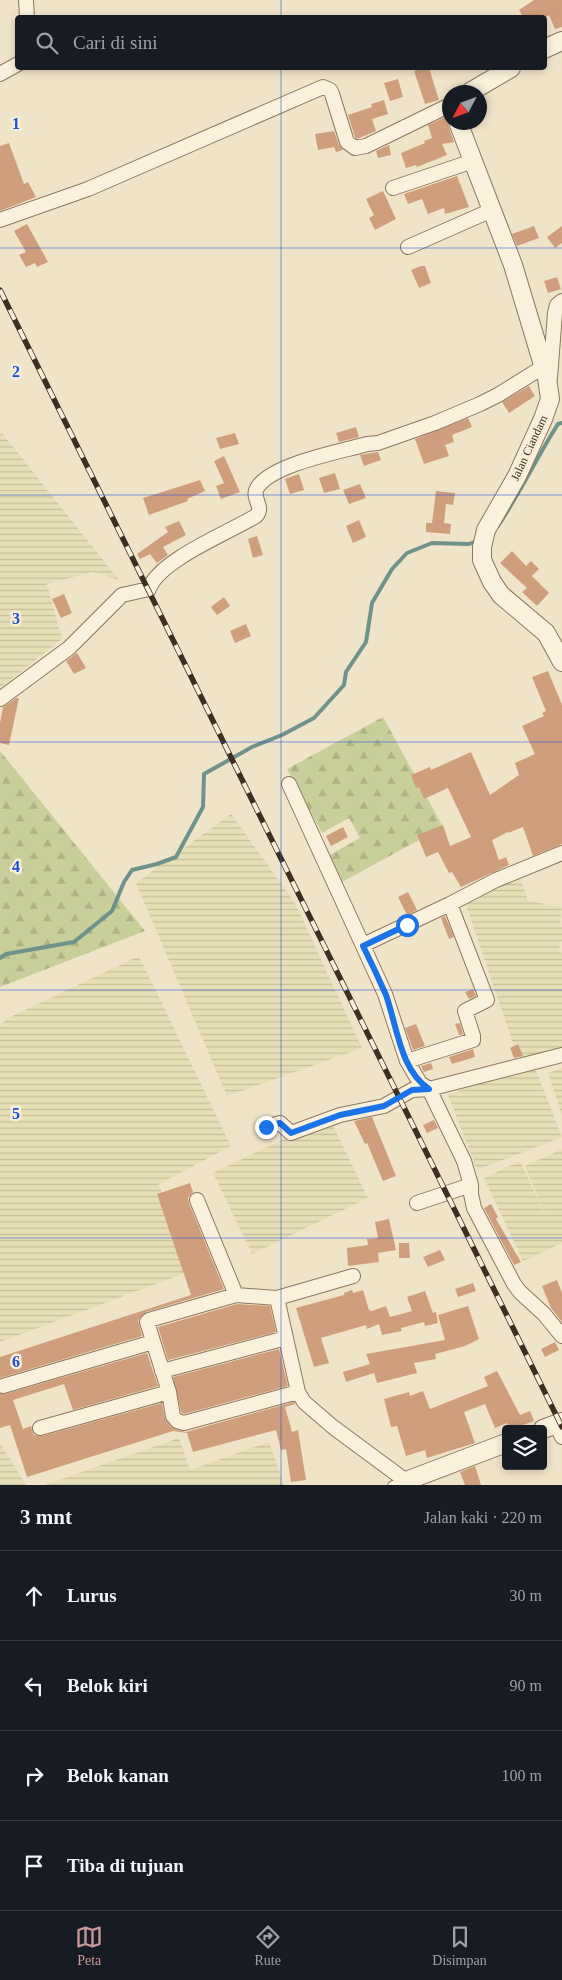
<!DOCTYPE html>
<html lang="id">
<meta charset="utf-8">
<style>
:root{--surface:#171b24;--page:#20242c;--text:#f1f3f6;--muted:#9ea1a6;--line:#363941;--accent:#cc999b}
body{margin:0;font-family:Georgia,serif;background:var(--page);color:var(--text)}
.controls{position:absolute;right:15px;bottom:15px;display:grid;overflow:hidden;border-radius:5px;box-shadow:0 2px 8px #0003}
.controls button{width:45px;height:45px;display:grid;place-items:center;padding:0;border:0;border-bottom:1px solid var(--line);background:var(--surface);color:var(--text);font:25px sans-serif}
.compass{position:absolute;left:442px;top:85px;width:45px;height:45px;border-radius:50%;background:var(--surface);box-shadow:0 2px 8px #0003;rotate:229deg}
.stop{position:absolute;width:15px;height:15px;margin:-11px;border:4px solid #1a73e8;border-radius:50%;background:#fff}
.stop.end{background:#1a73e8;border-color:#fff;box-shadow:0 1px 5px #0008}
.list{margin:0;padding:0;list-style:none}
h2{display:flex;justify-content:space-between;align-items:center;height:65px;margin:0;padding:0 20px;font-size:21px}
h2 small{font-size:16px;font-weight:400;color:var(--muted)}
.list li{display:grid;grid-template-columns:32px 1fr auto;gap:15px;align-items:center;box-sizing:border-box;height:90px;padding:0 20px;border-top:1px solid var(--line)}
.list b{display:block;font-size:19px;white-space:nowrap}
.list em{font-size:16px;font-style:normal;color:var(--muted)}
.icon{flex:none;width:28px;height:28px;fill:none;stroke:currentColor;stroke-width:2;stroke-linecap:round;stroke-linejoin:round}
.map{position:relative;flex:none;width:562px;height:1485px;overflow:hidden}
.search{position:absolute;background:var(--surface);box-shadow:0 2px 8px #0003;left:15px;right:15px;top:15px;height:55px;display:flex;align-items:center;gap:12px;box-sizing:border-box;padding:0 18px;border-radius:5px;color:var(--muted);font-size:19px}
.sheet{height:425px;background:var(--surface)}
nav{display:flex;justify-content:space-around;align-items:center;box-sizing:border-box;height:70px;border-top:1px solid var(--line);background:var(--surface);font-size:14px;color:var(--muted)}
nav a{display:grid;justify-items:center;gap:2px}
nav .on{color:var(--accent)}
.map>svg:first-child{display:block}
.farmland{fill:url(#farmland-rules)}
.forest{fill:url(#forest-firs)}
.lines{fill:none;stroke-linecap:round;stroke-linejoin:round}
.stream{stroke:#6f938a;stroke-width:4}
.building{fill:#cf9f7d}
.service-casing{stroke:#8d765c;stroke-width:9}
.minor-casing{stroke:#8d765c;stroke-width:16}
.tertiary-casing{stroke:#8d765c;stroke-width:20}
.service{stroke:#faf1dc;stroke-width:7}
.minor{stroke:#faf1dc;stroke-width:14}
.tertiary{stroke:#faf1dc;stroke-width:18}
.rail-casing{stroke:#3d2e20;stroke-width:5.5}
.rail{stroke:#f7eed8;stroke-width:4;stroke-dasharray:11;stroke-linecap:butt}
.route{stroke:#1a73e8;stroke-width:6}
.grid{fill:none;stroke:#1d4ed8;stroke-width:1;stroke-opacity:0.55}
.labels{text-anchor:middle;stroke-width:5;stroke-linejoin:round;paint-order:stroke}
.street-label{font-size:12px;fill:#3d2e20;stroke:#f7eed8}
.grid-label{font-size:16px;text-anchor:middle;font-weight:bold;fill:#1d4ed8;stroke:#f7eed8;stroke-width:5;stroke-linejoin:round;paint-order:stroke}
</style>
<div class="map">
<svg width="562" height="1485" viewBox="0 0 562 1485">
<defs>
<pattern id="farmland-rules" width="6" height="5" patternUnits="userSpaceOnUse" patternTransform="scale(1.25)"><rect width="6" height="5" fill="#e6deb5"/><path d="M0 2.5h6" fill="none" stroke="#c6bf9b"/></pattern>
<pattern id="forest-firs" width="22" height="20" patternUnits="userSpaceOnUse" patternTransform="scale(1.25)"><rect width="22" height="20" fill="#c9cf9b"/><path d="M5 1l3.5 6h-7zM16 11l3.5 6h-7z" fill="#aeb285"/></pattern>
</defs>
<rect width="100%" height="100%" fill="#f0e4c8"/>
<path class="farmland" d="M2,433L119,580L93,572L47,584L62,639L0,688V435Z
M231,814L295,903L362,1048L227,1096L136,883Z
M520,877L528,901L562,907L560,926L562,927V941L559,945L562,955V1054L533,1063L562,1137L477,1170L448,1095L521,1067L463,896Z
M139,956L231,1146L159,1184L185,1273L0,1342V1027L6,1019Z
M562,1068V1115L548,1073Z
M329,1117L368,1198L252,1254L213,1173Z
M562,1149V1243L523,1261L484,1178L520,1161L548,1220L525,1166Z
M179,1438L190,1470L269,1442L284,1485H45Z
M0,1443L26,1485H0Z"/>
<path class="forest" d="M383,717L443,827L342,882L328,856L360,838L349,818L322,833L287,769Z
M1,752L145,931L0,987V753Z"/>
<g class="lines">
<path class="stream" d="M498,526C520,493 537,457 558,424L562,423
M0,958L6,954L74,942L112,911L124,882L132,870L157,864L176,857L203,807L204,774L252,747L282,735L314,718L344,685L346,672L366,642L372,603L392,569L407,553L432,543L469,544L477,541"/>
</g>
<path class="building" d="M534,0H562V27L555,29L549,15L545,18H524L519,10Z
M426,68H429L439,100L425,104L414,71Z
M398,79L403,97L390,101L384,83Z
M384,100L388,114L372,119L376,131L357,139L355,137L348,115L372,107L371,104Z
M448,116V125L454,142L442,144L447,155L417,167L416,165L406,168L401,153L425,143L424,141L432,138L428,125Z
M334,131L339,145L343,150L336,152L334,147L318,150L315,134Z
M9,143L24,184L28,182L36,197L0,211V146Z
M389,145L391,155L378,158L376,151Z
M457,176L469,207L445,214L444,208L428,214L422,199L408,204L404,194Z
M383,191L396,219L375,230L369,218L374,215L366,199Z
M27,224L48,262L37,267L35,263L26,267L19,255L26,252L14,231Z
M534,226L539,238L517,246L512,234Z
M562,226V243L555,248L547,237Z
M421,266H425L431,283L419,288L411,270Z
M557,277L561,289L548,293L544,281Z
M529,386L535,396L509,413L502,402Z
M468,418L472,427L452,435L454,442L445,445L449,456L424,464L415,439Z
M356,427L359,437L339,442L336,433Z
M235,433L239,444L220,449L216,438Z
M378,452L381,460L364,466L360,455Z
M224,456L240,492L221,499L216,486L224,483L214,461Z
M335,473L340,489L324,493L319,478Z
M299,474L304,490L290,494L285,479Z
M200,480L205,491L187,499L188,501L149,515L143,498Z
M360,484L366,498L349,504L343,490Z
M436,491L455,493L453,505L446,504L444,523L451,524L450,534L426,532V523H432Z
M359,520L366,537L353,543L346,526Z
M179,521L186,535L163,547L168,555L157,563L150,554L140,559L137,554L168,532L165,527Z
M257,536L263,555L253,558L248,539Z
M512,551L526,566L531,561L539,569L532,576L549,593L537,606L522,592L527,588L500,563Z
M64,594L72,613L61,618L52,599Z
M224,597L230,606L217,615L211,607Z
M246,624L251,636L235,643L230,631Z
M77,653L86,668L74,674L66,661Z
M548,671L562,705V844L533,856L523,827L508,833V832L492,840L499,860L506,857L509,865L461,887L452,872L449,873L438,852L426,857L417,835L443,825L450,846L471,837L448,788L424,799L419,787L416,788L411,775L430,767L431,770L471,752L490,795L519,775L515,763L535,754L522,726L544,716L542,713L546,711L532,677Z
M16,698H19L9,745L0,743V723L3,707Z
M343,827L348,837L331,846L326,836Z
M408,892L417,910L407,915L398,897Z
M445,916L454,937L449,939L441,918Z
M473,989L476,996L469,999L465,992Z
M460,1023L463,1034L459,1035L455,1024Z
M416,1024L425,1046L413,1050L405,1028Z
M518,1044L523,1056L514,1058L510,1048Z
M473,1049L475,1057L452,1064L449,1057Z
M431,1063L433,1069L424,1072L421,1066Z
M372,1117L396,1176L383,1181L367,1143L365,1144L354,1121Z
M434,1120L438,1128L427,1133L423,1125Z
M190,1183L193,1192L188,1198L189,1203L224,1289L146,1312L138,1320L142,1336L0,1378V1357L191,1295L157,1194Z
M491,1204L498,1217L496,1219L521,1262L514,1265L484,1208Z
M389,1219L396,1250L378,1253L379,1262L348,1266L347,1248L368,1245L367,1239L378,1238L375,1222Z
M399,1243H409L410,1258H399Z
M440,1250L445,1260L428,1267L423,1257Z
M557,1280L562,1293V1322L551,1308L542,1286Z
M473,1283L476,1291L458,1297L455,1289Z
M352,1290L353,1293L363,1290L369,1310L372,1311L386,1306L390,1317L412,1311L407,1297L425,1291L433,1313L436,1312L438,1323L425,1326L424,1322L401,1328L402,1331L382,1335L379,1324L367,1329L366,1325L321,1338L329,1363L314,1367L296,1308L344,1295V1293Z
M237,1304L270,1306L276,1332L168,1360L158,1327Z
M468,1306L479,1339L465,1346L435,1354L436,1359L414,1363L417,1373L377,1383L374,1373L346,1382L343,1372L370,1364L366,1354L445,1340L438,1315Z
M555,1342L559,1350L545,1357L541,1349Z
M279,1349L288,1386L184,1414L181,1412L173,1377Z
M147,1353L158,1386L73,1410L64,1384L13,1400L23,1429L31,1426L34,1435L42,1436L162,1403L165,1418L170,1426L175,1429L186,1432L294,1402L295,1404L285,1407L292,1432L298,1430L306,1480L291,1482L286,1449L281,1450L276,1430L193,1452L187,1433L173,1431L27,1477L10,1425L0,1428V1394H5Z
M497,1371L520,1415L530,1411L534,1421L515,1428L513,1426L509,1428L507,1423L495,1428L485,1404L464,1412L475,1443L427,1458L425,1450L406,1456L397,1426L391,1427L384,1399L409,1392L410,1396L423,1391L430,1409L488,1386L484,1377Z
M475,1466L481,1485H465L460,1472Z"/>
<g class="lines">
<g class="service-casing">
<path id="service" d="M392,1485L404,1480"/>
</g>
<g class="minor-casing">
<path id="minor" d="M26,0L27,18
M0,74L18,64
M393,188L473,161
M0,220L88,189L323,87L330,90L332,94L347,142L355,148L366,146L450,105
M408,247L492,210
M550,378L555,313L557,305L562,301
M0,699L69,648L122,595L149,589C159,560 230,532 256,516C265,507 251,498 257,488C271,464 340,452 367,444L378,443L435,423L480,404L498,395L543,367
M289,784L385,994L407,1061L420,1083L429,1089L464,1161L471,1185V1194L474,1208L514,1284L520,1292L544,1314L562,1336
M363,945L450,904
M407,1061L473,1040V1036L465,1011L487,1000L450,904L496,880L562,853
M266,1127L280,1123L291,1133L340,1115L384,1106L412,1090L429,1089L562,1055
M197,1200L236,1295
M417,1203L471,1185
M236,1295L277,1298L298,1392L184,1423L177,1421L173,1416L169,1392L147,1322L149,1320Z
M277,1298L353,1276
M162,1371L286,1338
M3,1386L153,1342
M298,1392L304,1402L333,1427L406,1481
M556,1424L562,1437
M40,1428L169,1392"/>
</g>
<g class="tertiary-casing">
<path id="tertiary" d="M544,49L562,41
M470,92L511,68
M458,122L513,265L547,378L550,399L543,419L517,476L486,530L482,547V560L492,582L501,595L546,633L562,662
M543,1429L562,1422
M404,1485L406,1481L506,1443"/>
</g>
<use href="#service" class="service"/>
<use href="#minor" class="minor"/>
<use href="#tertiary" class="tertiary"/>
<g class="rail-casing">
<path id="rail" d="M0,290L562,1427"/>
</g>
<use href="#rail" class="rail"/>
</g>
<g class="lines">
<path class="route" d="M266,1127L280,1123L291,1133L340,1115L384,1106L412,1090L429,1089C400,1070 397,1026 386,995C379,979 371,962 363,946L407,925"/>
</g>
<path class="grid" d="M281,0V18M281,68V1485M0,248H562M0,495H562M0,742H562M0,990H562M0,1238H562"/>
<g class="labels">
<g class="street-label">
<text transform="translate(529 448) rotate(-65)" y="4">Jalan Ciandam</text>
</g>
</g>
<g class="grid-label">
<text x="16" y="129">1</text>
<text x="16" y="377">2</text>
<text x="16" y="624">3</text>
<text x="16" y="872">4</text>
<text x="16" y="1119">5</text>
<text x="16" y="1367">6</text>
</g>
</svg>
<div class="controls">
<button><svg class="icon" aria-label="layers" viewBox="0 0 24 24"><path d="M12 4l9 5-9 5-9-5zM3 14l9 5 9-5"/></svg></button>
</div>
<svg class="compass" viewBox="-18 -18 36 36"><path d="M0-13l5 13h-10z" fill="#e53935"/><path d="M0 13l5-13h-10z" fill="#9ea1a6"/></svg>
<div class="stop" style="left:407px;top:925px"></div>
<div class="stop end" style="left:266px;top:1127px"></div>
<div class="search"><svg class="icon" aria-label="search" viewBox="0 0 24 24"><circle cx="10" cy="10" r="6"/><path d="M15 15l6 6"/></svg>Cari di sini</div>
</div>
<section class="sheet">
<h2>3 mnt<small>Jalan kaki · 220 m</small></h2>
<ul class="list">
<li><svg class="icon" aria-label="ahead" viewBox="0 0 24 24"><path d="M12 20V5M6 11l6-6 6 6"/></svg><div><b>Lurus</b></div><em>30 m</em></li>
<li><svg class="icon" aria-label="left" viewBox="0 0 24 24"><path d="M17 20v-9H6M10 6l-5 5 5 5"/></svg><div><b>Belok kiri</b></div><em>90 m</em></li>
<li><svg class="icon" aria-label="right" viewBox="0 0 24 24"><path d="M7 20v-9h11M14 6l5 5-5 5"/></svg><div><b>Belok kanan</b></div><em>100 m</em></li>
<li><svg class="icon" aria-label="arrive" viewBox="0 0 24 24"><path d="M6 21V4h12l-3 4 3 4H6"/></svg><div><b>Tiba di tujuan</b></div></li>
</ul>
</section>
<nav>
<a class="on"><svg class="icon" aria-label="map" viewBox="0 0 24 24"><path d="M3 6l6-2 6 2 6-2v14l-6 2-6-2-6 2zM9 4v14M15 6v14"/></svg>Peta</a>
<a><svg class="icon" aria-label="directions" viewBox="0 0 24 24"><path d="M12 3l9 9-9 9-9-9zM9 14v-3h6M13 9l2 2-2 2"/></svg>Rute</a>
<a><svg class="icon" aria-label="saved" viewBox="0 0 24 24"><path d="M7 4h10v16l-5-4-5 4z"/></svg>Disimpan</a>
</nav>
